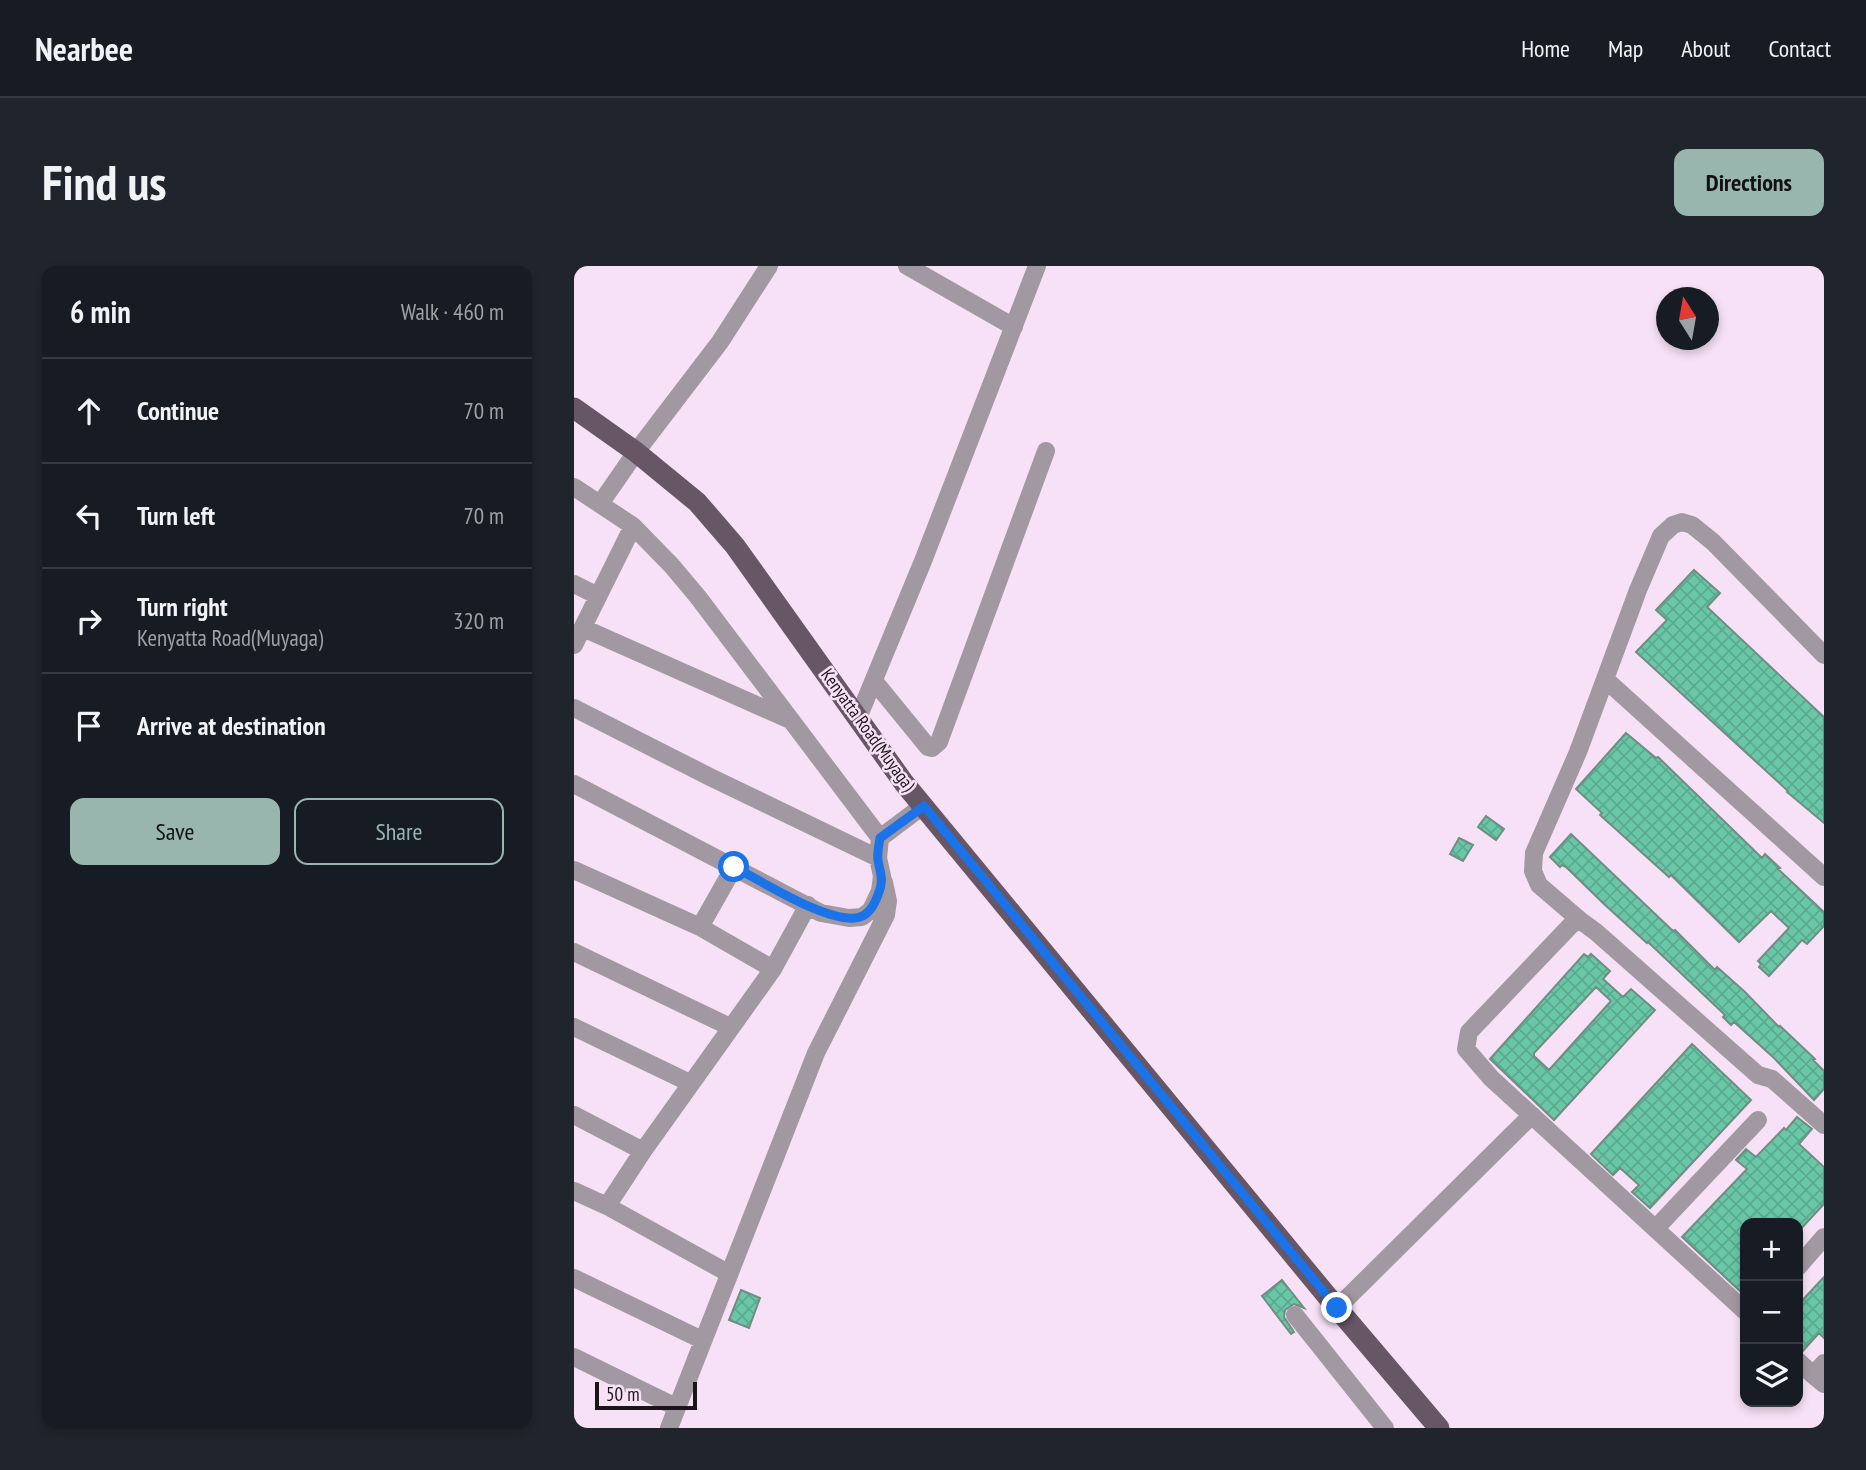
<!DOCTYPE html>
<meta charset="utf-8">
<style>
:root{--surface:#171b24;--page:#20242c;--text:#f1f3f6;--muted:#9ea1a6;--line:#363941;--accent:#99b6ae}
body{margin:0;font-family:"PT Sans Narrow",sans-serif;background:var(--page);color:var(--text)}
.controls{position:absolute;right:21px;bottom:21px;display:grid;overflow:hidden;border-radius:14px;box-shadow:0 4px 10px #0003}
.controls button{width:63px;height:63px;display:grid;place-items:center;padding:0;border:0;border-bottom:2px solid var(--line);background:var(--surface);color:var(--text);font:35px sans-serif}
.compass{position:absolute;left:1082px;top:21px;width:63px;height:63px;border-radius:50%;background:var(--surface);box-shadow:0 4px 10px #0003;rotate:349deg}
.scale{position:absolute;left:21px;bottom:18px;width:102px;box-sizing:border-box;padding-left:7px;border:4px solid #1c141b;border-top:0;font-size:19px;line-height:24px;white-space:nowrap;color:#1c141b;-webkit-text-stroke:5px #f7e1f6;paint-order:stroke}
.stop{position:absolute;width:21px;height:21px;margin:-16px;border:5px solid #1a73e8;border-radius:50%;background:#fff}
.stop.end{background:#1a73e8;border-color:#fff;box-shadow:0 2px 7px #0008}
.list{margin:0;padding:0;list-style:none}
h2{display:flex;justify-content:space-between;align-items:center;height:91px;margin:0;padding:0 28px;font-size:30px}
h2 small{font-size:23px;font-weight:400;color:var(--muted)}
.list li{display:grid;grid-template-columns:46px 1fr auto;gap:21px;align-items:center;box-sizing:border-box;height:105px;padding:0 28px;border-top:2px solid var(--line)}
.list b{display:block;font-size:26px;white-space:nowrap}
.list p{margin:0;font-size:23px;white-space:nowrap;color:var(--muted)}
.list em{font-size:23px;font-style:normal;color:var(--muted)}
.actions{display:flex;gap:14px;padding:21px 28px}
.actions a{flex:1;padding:16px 0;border:2px solid var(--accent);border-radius:14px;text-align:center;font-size:24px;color:var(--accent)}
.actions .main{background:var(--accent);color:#111}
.icon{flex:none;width:38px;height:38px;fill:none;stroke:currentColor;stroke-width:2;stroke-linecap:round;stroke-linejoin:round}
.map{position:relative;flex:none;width:1250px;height:1162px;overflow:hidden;border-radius:14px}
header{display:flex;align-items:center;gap:42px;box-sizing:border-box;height:98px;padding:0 35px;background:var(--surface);border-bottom:2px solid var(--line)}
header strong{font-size:33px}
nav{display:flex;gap:38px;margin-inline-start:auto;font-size:24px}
.intro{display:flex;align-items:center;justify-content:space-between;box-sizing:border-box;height:168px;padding:0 42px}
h1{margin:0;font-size:49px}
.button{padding:18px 32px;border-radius:14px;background:var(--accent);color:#111;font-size:24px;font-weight:700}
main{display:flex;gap:42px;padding:0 42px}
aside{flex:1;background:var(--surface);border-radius:14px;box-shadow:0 4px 10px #0003}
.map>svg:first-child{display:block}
.building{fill:url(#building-cross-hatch);stroke:#708d82;stroke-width:2;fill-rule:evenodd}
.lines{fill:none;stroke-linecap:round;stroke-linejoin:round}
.minor{stroke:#a298a1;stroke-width:18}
.major{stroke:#675666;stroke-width:21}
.route{stroke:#1a73e8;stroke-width:9}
.labels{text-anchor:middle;stroke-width:5;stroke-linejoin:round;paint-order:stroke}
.street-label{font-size:18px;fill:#1c141b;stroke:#f7e1f6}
</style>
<header>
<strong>Nearbee</strong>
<nav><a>Home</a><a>Map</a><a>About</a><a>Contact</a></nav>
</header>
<div class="intro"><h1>Find us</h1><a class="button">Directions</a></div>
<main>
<aside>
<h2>6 min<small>Walk · 460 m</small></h2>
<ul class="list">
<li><svg class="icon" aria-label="ahead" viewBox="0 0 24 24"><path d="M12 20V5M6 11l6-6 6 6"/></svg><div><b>Continue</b></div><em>70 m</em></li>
<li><svg class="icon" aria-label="left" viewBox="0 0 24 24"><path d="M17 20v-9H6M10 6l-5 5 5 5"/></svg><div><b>Turn left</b></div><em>70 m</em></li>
<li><svg class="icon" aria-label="right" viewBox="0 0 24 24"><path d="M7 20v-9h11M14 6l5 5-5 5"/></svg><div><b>Turn right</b><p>Kenyatta Road(Muyaga)</p></div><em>320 m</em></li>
<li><svg class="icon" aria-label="arrive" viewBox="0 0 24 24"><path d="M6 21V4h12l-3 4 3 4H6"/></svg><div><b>Arrive at destination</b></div></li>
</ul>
<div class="actions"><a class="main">Save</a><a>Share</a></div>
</aside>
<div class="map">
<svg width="1250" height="1162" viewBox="0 0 1250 1162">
<defs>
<pattern id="building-cross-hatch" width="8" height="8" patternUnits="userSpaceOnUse" patternTransform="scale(1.75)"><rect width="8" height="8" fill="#69c7a7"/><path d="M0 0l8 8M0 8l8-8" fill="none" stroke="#5aaa8f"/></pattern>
</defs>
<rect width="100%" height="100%" fill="#f7e1f6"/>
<path class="building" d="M1120,304L1146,327L1133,341L1250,451V557L1213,526L1214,525L1062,386L1093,354L1082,344Z
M1052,467L1082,492L1084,491L1188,592L1191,588L1206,602L1204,603L1250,646V660L1233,678L1228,674L1195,710L1185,701L1187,698L1184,695L1215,662L1197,645L1165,676L1097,609L1095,611L1026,549L1028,547L1002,523Z
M912,550L930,563L922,574L904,561Z
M997,568L1099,665L1101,664L1141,704L1143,701L1171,726L1205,761L1206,760L1241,793L1239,794L1250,805V823L1240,834L1200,792L1160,756L1157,759L1149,751L1151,749L1074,676L1073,677L1030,638L992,601L988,599L986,601L976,591Z
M885,572L899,579L889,595L876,588Z
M1010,688L1014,691L1017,688L1036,705L1029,713L1049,731L1057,723L1081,744L980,854L916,793ZM1022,721L1037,735L975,804L960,790V787Z
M1118,778L1177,834L1076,942L1058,926L1065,919L1046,902L1039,909L1017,888Z
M1223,851L1238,863L1225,878L1250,901V938L1224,966V957H1171V1022L1167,1026L1108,971L1173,903L1162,894L1172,883L1182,891L1210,862L1212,864Z
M1250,1011V1072L1245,1067L1229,1085L1224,1084V1039Z
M708,1014L730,1042L720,1038L711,1044L710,1051L720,1066L717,1068L688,1030Z
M167,1024L186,1032L175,1062L155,1054Z"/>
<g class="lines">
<path class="minor" d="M333,0L440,61
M0,221L59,260L98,300L124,331L306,572L304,592L308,610L306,625L297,644L288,651L275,652L247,647L0,518
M26,238L62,186L146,76L195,0
M0,318L24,330
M9,362L214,453
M0,379L59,260
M1031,413L1250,611
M300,415L354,481L358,482L365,476L472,185
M0,442L136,511L304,592
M284,452L349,295L463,0
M306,572L350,539
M0,604L126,661L199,703
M1007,655L965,619L959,605L960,587L1004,486L1064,324L1087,270L1099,259L1108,256L1118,259L1139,276L1250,389
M126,661L160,601
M0,686L156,761
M0,761L116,817
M0,849L69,885
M0,925L33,940L69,885L199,703L234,639
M33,940L154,1007
M1082,962L1184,854
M1224,1001L1250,971
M0,1012L128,1074
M763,1042L958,849
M1171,1045L917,812L892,783L895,766L998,658L1007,655L1022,666L1184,809L1198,813L1250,859
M721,1049L811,1162
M0,1091L102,1141
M1224,1095L1239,1109
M1250,1097L1239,1109L1250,1118
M95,1162L242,787L312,649L314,635L310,616"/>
<path class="major" d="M0,142L62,186L123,236L161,280L330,517L763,1042L865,1162"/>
</g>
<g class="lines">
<path class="route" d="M160,601C188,615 257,660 286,651C296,648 302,635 305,626C310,614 306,606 304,594C303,587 305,579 306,572L350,540L763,1042"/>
</g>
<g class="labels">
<g class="street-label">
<text transform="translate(294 464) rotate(54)" y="6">Kenyatta Road(Muyaga)</text>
</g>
</g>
</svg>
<div class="controls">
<button>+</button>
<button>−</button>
<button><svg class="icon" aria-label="layers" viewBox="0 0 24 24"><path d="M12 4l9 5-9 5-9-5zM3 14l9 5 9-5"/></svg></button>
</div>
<svg class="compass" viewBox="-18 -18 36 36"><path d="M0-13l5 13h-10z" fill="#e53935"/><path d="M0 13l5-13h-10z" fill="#9ea1a6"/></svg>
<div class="scale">50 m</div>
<div class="stop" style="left:160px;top:601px"></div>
<div class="stop end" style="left:763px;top:1042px"></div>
</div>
</main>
